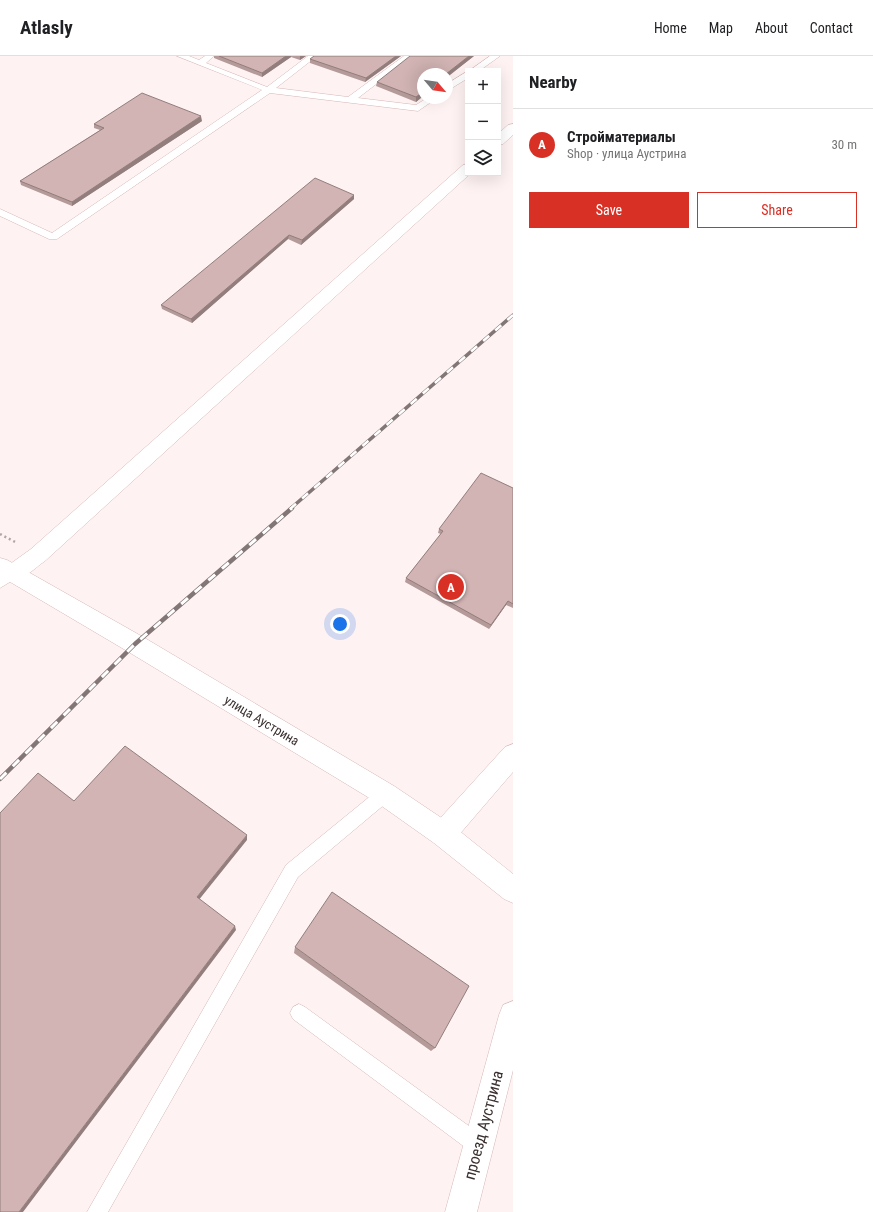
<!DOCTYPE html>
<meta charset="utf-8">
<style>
:root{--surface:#fff;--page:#f6f6f6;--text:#202124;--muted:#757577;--line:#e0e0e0;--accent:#d93025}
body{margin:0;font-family:"Roboto Condensed",sans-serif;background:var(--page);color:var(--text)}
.controls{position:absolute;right:12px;top:12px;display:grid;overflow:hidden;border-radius:0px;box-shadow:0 4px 16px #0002}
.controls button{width:36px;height:36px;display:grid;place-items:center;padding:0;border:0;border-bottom:1px solid var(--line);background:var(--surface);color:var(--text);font:20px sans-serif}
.compass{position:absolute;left:417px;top:12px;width:36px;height:36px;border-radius:50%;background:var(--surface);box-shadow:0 4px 16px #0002;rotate:119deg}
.you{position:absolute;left:340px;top:568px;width:14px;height:14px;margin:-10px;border:3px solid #fff;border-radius:50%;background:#1a73e8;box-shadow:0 0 0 6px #1a73e833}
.badge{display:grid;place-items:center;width:26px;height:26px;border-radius:50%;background:var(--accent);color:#fff;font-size:13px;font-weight:700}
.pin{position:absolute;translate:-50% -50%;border:2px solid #fff;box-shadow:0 1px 4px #0006}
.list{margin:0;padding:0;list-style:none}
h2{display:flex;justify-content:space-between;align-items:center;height:52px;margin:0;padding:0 16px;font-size:17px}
h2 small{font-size:13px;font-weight:400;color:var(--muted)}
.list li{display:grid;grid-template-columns:26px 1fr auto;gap:12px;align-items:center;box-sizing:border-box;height:72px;padding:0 16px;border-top:1px solid var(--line)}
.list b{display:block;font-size:15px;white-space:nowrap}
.list p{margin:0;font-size:13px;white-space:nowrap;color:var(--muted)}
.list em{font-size:13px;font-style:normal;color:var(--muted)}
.actions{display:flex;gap:8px;padding:12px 16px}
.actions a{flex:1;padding:9px 0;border:1px solid var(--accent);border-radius:0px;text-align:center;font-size:14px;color:var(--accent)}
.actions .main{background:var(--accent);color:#fff}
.icon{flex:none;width:22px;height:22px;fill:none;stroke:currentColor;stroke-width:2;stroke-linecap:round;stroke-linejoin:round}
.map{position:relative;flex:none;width:513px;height:1156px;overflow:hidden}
header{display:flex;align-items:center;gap:24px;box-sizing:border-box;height:56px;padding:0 20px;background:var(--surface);border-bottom:1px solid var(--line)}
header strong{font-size:19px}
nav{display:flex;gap:22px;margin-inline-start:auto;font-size:14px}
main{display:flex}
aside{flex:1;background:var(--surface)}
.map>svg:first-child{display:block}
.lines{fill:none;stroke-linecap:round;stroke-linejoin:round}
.service-casing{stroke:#d5b7b7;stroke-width:1}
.minor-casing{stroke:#d5b7b7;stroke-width:1}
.primary-casing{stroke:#d5b7b7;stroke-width:1}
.path{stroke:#b1a5a5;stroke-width:2.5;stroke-dasharray:2 3;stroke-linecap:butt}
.service{fill:#fff;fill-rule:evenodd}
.minor{fill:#fff;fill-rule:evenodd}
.primary{fill:#fff;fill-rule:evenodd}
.rail-far1-casing{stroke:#827676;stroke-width:3.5}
.rail-casing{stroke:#827676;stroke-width:4.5}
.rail-far1{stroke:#fff;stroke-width:2.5;stroke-dasharray:8;stroke-linecap:butt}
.rail{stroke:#fff;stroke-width:3;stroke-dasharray:9;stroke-linecap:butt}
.wall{fill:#b49b9a}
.shaded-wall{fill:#927e7d}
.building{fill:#d1b4b3;stroke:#927e7d}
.labels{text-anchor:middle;stroke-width:3;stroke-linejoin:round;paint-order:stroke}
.street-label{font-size:13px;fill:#3b3030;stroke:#fff}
.near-street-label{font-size:16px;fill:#3b3030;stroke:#fff}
</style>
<header>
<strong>Atlasly</strong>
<nav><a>Home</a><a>Map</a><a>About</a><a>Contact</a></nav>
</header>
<main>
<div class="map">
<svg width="513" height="1156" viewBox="0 0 513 1156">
<rect width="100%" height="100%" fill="#fff2f2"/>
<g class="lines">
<g class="service-casing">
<path id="service" d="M177,0H189L199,4L205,0H214L206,7L267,31L308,0H317L276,32L348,41L404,0H413L358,42L416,49L427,42H437L418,55L270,37L57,183H49L0,160V153L52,177L262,34Z
M490,0H500L479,15H469Z
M468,15V22L447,35V28Z
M13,512L18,513L20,517L18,521L0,532V520Z
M385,731L391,733L393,738L391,743L298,821L108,1156H87L286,809L379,733Z
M299,948L305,951L484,1081L487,1088L484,1095L477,1098L470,1095L293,963L290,957L293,951Z"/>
</g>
<g class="minor-casing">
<path id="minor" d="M513,68V79L503,88L498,89V78L508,69Z
M468,108V117H471L45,505C33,513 21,528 6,523L2,517L6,511L31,493L463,109Z
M513,688V716L452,787L443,790L434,787L430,778L434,769L505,691Z
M513,945V1014L477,1156H445L499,959L503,949Z"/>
</g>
<g class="primary-casing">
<path id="primary" d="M0,502L7,504L143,581L394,730L452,769L513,818V847L504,843L434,787L376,746L127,595L0,520Z"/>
</g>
<path class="path" d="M0,478L17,487"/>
<use href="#service" class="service"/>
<use href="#minor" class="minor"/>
<use href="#primary" class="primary"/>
<g class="rail-far1-casing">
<path id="rail-far1" d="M290,453L513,259"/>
</g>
<g class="rail-casing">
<path id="rail" d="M0,723L135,588L292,452"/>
</g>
<use href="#rail-far1" class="rail-far1"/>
<use href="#rail" class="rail"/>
</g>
<path class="wall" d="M214,0H306L300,4L291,1L262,21L214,2Z
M314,0H401L365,26L310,7V3Z
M474,0L416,46L376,30L377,26Z
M202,65L72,150L21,129L20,125L100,74L94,72V68Z
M354,139V143L301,189L288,183L192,267L162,253L161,249Z
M513,432V552L506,549L489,573L405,526L406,522L441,478L438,477L439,473Z
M295,891L435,992L431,995L294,897Z"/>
<path class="shaded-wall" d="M286,0H291V1L262,21V17Z
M300,0H306L300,4Z
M396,0H401L365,26L366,22Z
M469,0H474L447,21V18H446Z
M423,36V40L416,46V41Z
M201,60L202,65L72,150V146Z
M354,139V143L301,189L302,184Z
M289,179L288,183L192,267L191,263Z
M508,545L506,549L489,573L491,569Z
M247,779V784L198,845L197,841Z
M235,870L236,874L23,1156H19Z"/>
<path class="building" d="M219,0H286L262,17Z
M314,0H396L366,22L310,3Z
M410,0H469L446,18H423V36L416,41L377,26Z
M142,37L201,60L72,146L20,125L104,72L94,68Z
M315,122L354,139L302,184L289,179L191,263L161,249Z
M481,417L513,432V548L508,545L491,569L406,522L443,475L439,473Z
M125,690L247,779L197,841L235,870L19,1156H0V757L38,717L74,745Z
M332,836L469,930L435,992L295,891Z"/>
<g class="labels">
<g class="street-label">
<text transform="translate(262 664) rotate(31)" y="5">улица Аустрина</text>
</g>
<g class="near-street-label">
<text transform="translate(483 1069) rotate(-75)" y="6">проезд Аустрина</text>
</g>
</g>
</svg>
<div class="controls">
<button>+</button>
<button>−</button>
<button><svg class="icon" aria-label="layers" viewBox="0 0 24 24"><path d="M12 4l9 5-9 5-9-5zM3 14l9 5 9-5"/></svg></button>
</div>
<svg class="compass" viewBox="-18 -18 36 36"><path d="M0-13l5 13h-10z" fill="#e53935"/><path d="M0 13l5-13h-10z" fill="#757577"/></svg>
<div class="you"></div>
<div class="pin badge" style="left:451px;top:531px">A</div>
</div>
<aside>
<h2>Nearby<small></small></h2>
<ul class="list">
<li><span class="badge">A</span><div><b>Стройматериалы</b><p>Shop · улица Аустрина</p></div><em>30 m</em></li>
</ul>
<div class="actions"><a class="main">Save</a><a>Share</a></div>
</aside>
</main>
